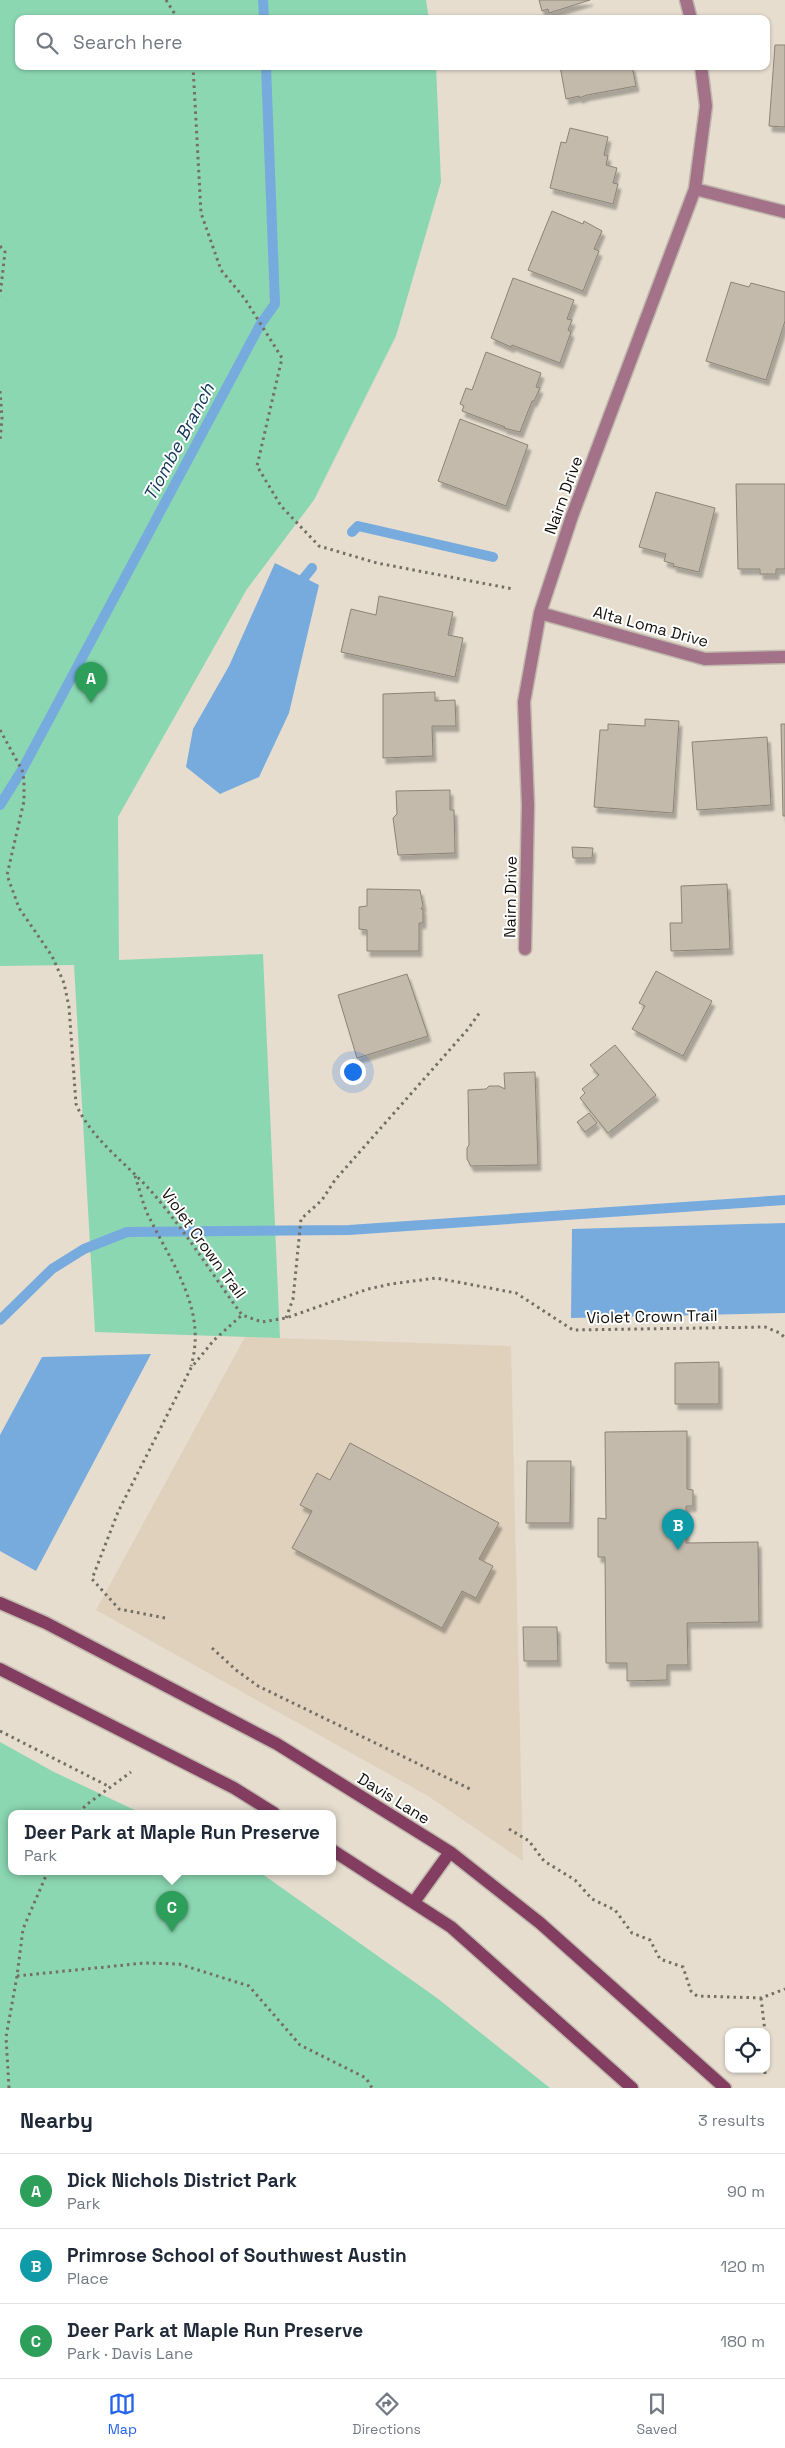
<!DOCTYPE html>
<meta charset="utf-8">
<style>
:root{--surface:#fff;--page:#f6f6f7;--text:#1f2937;--muted:#747a83;--line:#e0e1e3;--accent:#2563eb}
body{margin:0;font-family:"Space Grotesk",sans-serif;background:var(--page);color:var(--text)}
.controls{position:absolute;right:15px;bottom:15px;display:grid;overflow:hidden;border-radius:10px;box-shadow:0 1px 4px #0004}
.controls button{width:45px;height:45px;display:grid;place-items:center;padding:0;border:0;border-bottom:1px solid var(--line);background:var(--surface);color:var(--text);font:25px sans-serif}
.you{position:absolute;left:352px;top:1071px;width:18px;height:18px;margin:-12px;border:4px solid #fff;border-radius:50%;background:#1a73e8;box-shadow:0 0 0 8px #1a73e833}
.badge{display:grid;place-items:center;width:32px;height:32px;border-radius:50%;background:var(--accent);color:#fff;font-size:16px;font-weight:700}
.pin{position:absolute;translate:-50% -41px;filter:drop-shadow(0 1px 2px #0008)}
.pin::after{content:'';position:absolute;top:26px;width:18px;height:15px;background:inherit;clip-path:polygon(0 0,100% 0,50% 100%)}
.popup{position:absolute;left:8px;top:1810px;width:328px;height:65px;box-sizing:border-box;display:grid;place-content:center;border-radius:10px;background:var(--surface);filter:drop-shadow(0 1px 4px #0005);font-size:16px;white-space:nowrap;color:var(--muted)}
.popup b{font-size:19px;color:var(--text)}
.popup::after{content:'';position:absolute;left:50%;top:100%;margin-left:-10px;border:10px solid transparent;border-top-color:var(--surface)}
.list{margin:0;padding:0;list-style:none}
h2{display:flex;justify-content:space-between;align-items:center;height:65px;margin:0;padding:0 20px;font-size:21px}
h2 small{font-size:16px;font-weight:400;color:var(--muted)}
.list li{display:grid;grid-template-columns:32px 1fr auto;gap:15px;align-items:center;box-sizing:border-box;height:75px;padding:0 20px;border-top:1px solid var(--line)}
.list b{display:block;font-size:19px;white-space:nowrap}
.list p{margin:0;font-size:16px;white-space:nowrap;color:var(--muted)}
.list em{font-size:16px;font-style:normal;color:var(--muted)}
.icon{flex:none;width:28px;height:28px;fill:none;stroke:currentColor;stroke-width:2;stroke-linecap:round;stroke-linejoin:round}
.map{position:relative;flex:none;width:785px;height:2088px;overflow:hidden}
.search{position:absolute;background:var(--surface);box-shadow:0 1px 4px #0004;left:15px;right:15px;top:15px;height:55px;display:flex;align-items:center;gap:12px;box-sizing:border-box;padding:0 18px;border-radius:10px;color:var(--muted);font-size:19px}
.sheet{height:290px;background:var(--surface)}
nav{display:flex;justify-content:space-around;align-items:center;box-sizing:border-box;height:70px;border-top:1px solid var(--line);background:var(--surface);font-size:14px;color:var(--muted)}
nav a{display:grid;justify-items:center;gap:2px}
nav .on{color:var(--accent)}
.map>svg:first-child{display:block}
.built{fill:#dfd1bc}
.green{fill:#8bd7b2}
.water{fill:#77abde}
.lines{fill:none;stroke-linecap:round;stroke-linejoin:round}
.stream{stroke:#77abde;stroke-width:10}
.building{fill:#c3baac;stroke:#8c8376;filter:url(#shadow)}
.minor-casing{stroke:#c0b8ac;stroke-width:15}
.secondary-casing{stroke:#c0b8ac;stroke-width:15}
.path{stroke:#746e65;stroke-width:3;stroke-dasharray:2.5 4;stroke-linecap:butt}
.minor{stroke:#a37289;stroke-width:12}
.secondary{stroke:#823d61;stroke-width:12}
.labels{text-anchor:middle;stroke-width:4;stroke-linejoin:round;paint-order:stroke}
.street-label{font-size:16px;fill:#13100b;stroke:#fff}
.water-label{font-size:18px;font-style:italic;fill:#103658;stroke:#fff}
</style>
<div class="map">
<svg width="785" height="2088" viewBox="0 0 785 2088">
<defs>
<filter id="shadow"><feDropShadow dx="3" dy="5.5" stdDeviation="1" flood-color="#0004"/></filter>
</defs>
<rect width="100%" height="100%" fill="#e6ddcf"/>
<path class="built" d="M245,1337L511,1346L523,1861L428,1796L96,1610Z"/>
<path class="green" d="M0,0H426L429,19H19V66H436L441,182L396,336L314,500L247,589L118,817L119,960L263,954L280,1338L95,1332L74,965L0,966Z
M0,1742L54,1772L141,1813H12V1871H258L437,1998L550,2088H0Z"/>
<path class="water" d="M275,563L319,585L289,713L259,777L220,794L186,767L193,729L229,666Z
M785,1223V1313L571,1318L572,1229Z
M151,1354L36,1571L0,1551V1435L42,1357Z"/>
<g class="lines">
<path class="stream" d="M263,0L264,19
M352,532L358,526L493,557
M304,578L312,568
M0,805L22,770L260,325L275,304L266,66
M0,1320L52,1269L84,1249L127,1232L349,1230L785,1200"/>
</g>
<path class="building" d="M539,0H590L549,13L548,9L542,11Z
M775,45H785V127L769,126Z
M560,66H632L636,86L587,95L579,98V96L566,99Z
M570,128L608,137L604,155L608,156L606,165L617,168L613,183L618,184L613,204L550,188L561,142L566,143Z
M552,211L583,224L584,221L602,231L594,249L599,251L583,291L528,270Z
M513,278L574,300L567,319L572,320L568,330L571,332L560,363L512,345L511,347L491,338Z
M731,282L749,287L751,283L785,292V321L766,380L706,361Z
M486,352L541,373L536,387L540,388L534,401H532L520,432L504,428L505,427L462,411L464,406L460,404L466,388L472,390Z
M460,419L528,445L506,506L438,481Z
M736,484H785V569H776V574H760V569H738Z
M656,492L715,508L699,572L673,566L674,564L664,561L666,554L639,547Z
M379,596L453,612L448,635L463,638L455,677L341,652L351,609L376,615Z
M435,692V701L455,700L456,726H432L433,756L383,758V694Z
M645,719L679,721L673,813L594,807L600,730H608V724L645,726Z
M781,724H785V816H783Z
M767,737L771,805L697,810L692,742Z
M450,790V810H454L455,853L398,855L393,818L397,814L396,791Z
M572,847L593,848L592,858H573Z
M727,884L730,949L671,951L670,923H682L681,886Z
M367,889L420,890L423,906L421,909H423V923H419V951H367V930L359,929V907L367,906Z
M656,971L712,1001L683,1056L632,1029L645,1006L639,1003Z
M407,974L428,1036L357,1058L338,995Z
M615,1045L656,1095L608,1133L580,1098L585,1093L582,1089L599,1075L590,1065Z
M535,1072L538,1165L471,1166L467,1159V1148L469,1145L468,1090L486,1089L489,1086H499L505,1089L504,1073Z
M589,1113L597,1123L585,1132L577,1122Z
M719,1362V1404H675V1363Z
M687,1431V1489L693,1490V1506H686V1543L758,1542L759,1622L687,1623L688,1665H667V1680L627,1681V1663H606L605,1557H598V1518L606,1519L605,1432Z
M350,1443L499,1523L479,1559L493,1566L476,1598L462,1591L442,1628L292,1548L312,1511L300,1505L317,1473L330,1480Z
M527,1461H571L570,1523H526Z
M523,1627H557L558,1661H524Z"/>
<g class="lines">
<g class="minor-casing">
<path id="minor" d="M686,0L691,19
M695,189L785,212
M540,613L705,659L785,657
M525,949L528,805L524,702L540,613L572,516L695,189L706,106L701,66"/>
</g>
<g class="secondary-casing">
<path id="secondary" d="M0,1603L46,1623L277,1744L450,1852L540,1923L725,2088
M0,1669L234,1788L274,1813
M332,1850L451,1927L632,2088
M414,1902L450,1852"/>
</g>
<path class="path" d="M166,0L178,19
M193,66L201,213L221,270L245,299L282,358L257,466L281,506L319,546L377,563L513,589
M0,246L5,252L0,296
M0,391L2,418L0,441
M0,730L22,770L24,780V801L7,875L19,908L52,956L64,983L69,1007L76,1104C91,1139 126,1163 151,1191C184,1229 212,1274 242,1315L262,1322L286,1318L368,1289L391,1284L436,1278L516,1293L573,1330L765,1327L780,1333L785,1338
M135,1176C140,1190 143,1206 150,1219C174,1267 207,1311 191,1366
M286,1318L293,1299L301,1219L322,1200L335,1180L468,1029L480,1012
M165,1618L119,1609L92,1579L118,1512L191,1368L214,1340L242,1315
M212,1648L236,1670L258,1686L470,1789
M0,1731L110,1787
M79,1813L86,1805L131,1772
M509,1829L529,1841L544,1861L575,1880L592,1899L615,1910L632,1933L650,1940L660,1959L683,1967L691,1991L697,1996L761,1998L785,1989
M17,1976L144,1963L179,1964L249,1986L300,2045L366,2078L372,2088
M761,1998L765,2032
M765,2074V2069
M9,2088L6,2037L17,1976L23,1929L48,1871"/>
<use href="#minor" class="minor"/>
<use href="#secondary" class="secondary"/>
</g>
<g class="labels">
<g class="street-label">
<text transform="translate(563 495) rotate(-70)" y="6">Nairn Drive</text>
<text transform="translate(651 626) rotate(15)" y="6">Alta Loma Drive</text>
<text transform="translate(510 897) rotate(-89)" y="6">Nairn Drive</text>
<text transform="translate(204 1243) rotate(54)" y="6">Violet Crown Trail</text>
<text transform="translate(652 1316) rotate(-1)" y="6">Violet Crown Trail</text>
<text transform="translate(394 1798) rotate(32)" y="6">Davis Lane</text>
</g>
<g class="water-label">
<text transform="translate(179 442) rotate(-62)" y="6">Tiombe Branch</text>
</g>
</g>
</svg>
<div class="controls">
<button><svg class="icon" aria-label="locate" viewBox="0 0 24 24"><circle cx="12" cy="12" r="6"/><path d="M12 2v4M12 18v4M2 12h4M18 12h4"/></svg></button>
</div>
<div class="you"></div>
<div class="pin badge" style="left:91px;top:703px;background:#2e9e5b">A</div>
<div class="pin badge" style="left:678px;top:1550px;background:#0f9aa8">B</div>
<div class="pin badge" style="left:172px;top:1932px;background:#2e9e5b">C</div>
<div class="popup"><b>Deer Park at Maple Run Preserve</b>Park</div>
<div class="search"><svg class="icon" aria-label="search" viewBox="0 0 24 24"><circle cx="10" cy="10" r="6"/><path d="M15 15l6 6"/></svg>Search here</div>
</div>
<section class="sheet">
<h2>Nearby<small>3 results</small></h2>
<ul class="list">
<li><span class="badge" style="background:#2e9e5b">A</span><div><b>Dick Nichols District Park</b><p>Park</p></div><em>90 m</em></li>
<li><span class="badge" style="background:#0f9aa8">B</span><div><b>Primrose School of Southwest Austin</b><p>Place</p></div><em>120 m</em></li>
<li><span class="badge" style="background:#2e9e5b">C</span><div><b>Deer Park at Maple Run Preserve</b><p>Park · Davis Lane</p></div><em>180 m</em></li>
</ul>
</section>
<nav>
<a class="on"><svg class="icon" aria-label="map" viewBox="0 0 24 24"><path d="M3 6l6-2 6 2 6-2v14l-6 2-6-2-6 2zM9 4v14M15 6v14"/></svg>Map</a>
<a><svg class="icon" aria-label="directions" viewBox="0 0 24 24"><path d="M12 3l9 9-9 9-9-9zM9 14v-3h6M13 9l2 2-2 2"/></svg>Directions</a>
<a><svg class="icon" aria-label="saved" viewBox="0 0 24 24"><path d="M7 4h10v16l-5-4-5 4z"/></svg>Saved</a>
</nav>
